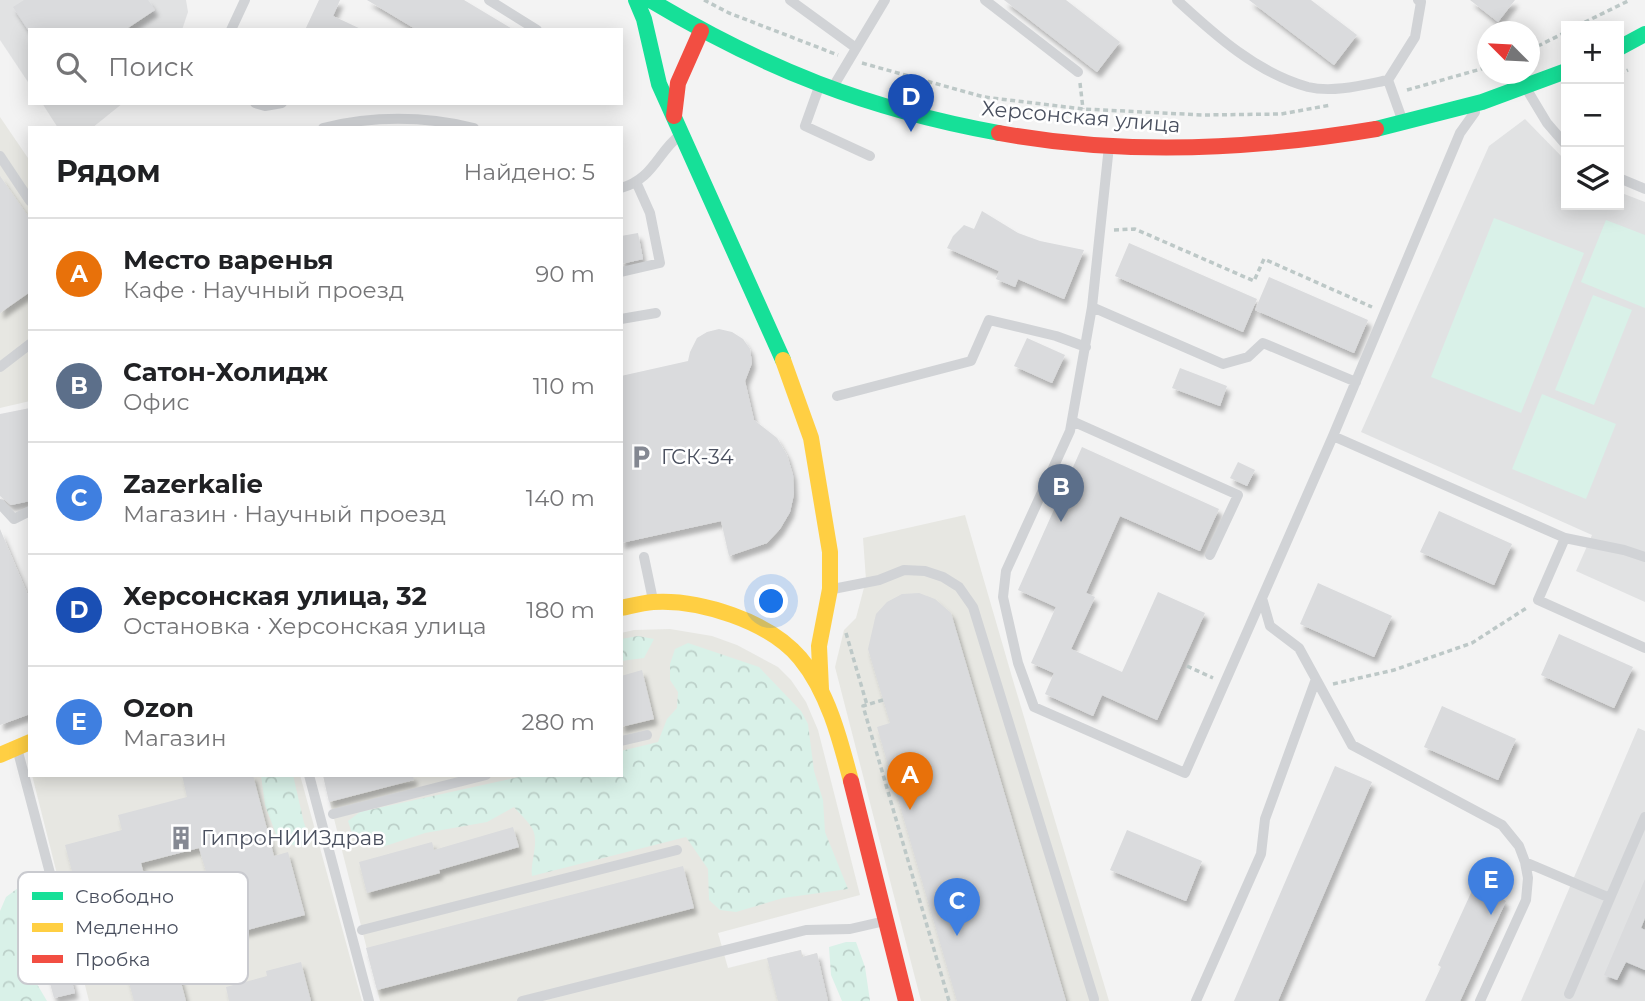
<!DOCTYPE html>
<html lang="ru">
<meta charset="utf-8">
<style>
:root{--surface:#fff;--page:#f6f6f6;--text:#202124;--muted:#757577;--line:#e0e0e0;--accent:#b45309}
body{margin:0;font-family:Montserrat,sans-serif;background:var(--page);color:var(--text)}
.controls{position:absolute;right:21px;top:21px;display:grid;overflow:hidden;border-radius:0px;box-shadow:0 4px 18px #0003}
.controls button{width:63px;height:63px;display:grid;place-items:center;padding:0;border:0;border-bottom:2px solid var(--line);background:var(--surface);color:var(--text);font:35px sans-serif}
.compass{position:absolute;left:1477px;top:21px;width:63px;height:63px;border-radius:50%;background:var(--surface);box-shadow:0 4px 18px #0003;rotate:294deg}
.you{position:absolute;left:772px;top:602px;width:24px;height:24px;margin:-18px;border:5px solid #fff;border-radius:50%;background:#1a73e8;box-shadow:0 0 0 10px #1a73e833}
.badge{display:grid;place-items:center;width:46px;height:46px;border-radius:50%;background:var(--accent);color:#fff;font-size:23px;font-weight:700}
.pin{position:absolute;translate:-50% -58px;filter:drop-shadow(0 2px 4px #0008)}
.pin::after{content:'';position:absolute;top:37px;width:24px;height:21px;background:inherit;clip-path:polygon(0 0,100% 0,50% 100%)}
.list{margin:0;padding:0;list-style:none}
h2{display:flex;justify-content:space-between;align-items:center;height:91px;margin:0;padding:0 28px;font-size:30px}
h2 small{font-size:23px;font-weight:400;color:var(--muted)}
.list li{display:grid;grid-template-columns:46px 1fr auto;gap:21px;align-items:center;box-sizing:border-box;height:112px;padding:0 28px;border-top:2px solid var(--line)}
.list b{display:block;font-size:26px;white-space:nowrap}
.list p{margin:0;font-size:23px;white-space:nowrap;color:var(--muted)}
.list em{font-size:23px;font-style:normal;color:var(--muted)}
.icon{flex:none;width:38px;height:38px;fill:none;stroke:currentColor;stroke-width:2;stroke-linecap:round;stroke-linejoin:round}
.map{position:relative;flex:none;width:1645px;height:1001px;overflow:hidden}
.search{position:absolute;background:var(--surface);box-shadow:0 4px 18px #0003;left:28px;top:28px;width:595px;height:77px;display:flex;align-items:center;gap:18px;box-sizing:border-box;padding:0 24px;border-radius:0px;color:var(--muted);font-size:26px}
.panel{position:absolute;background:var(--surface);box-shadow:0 4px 18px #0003;left:28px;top:126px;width:595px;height:651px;border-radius:0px}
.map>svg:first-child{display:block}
.commercial{fill:#e7e7e2}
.education{fill:#e1e2e3}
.forest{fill:url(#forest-crowns)}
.park{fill:#d9f1e8}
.building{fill:#dadbdd;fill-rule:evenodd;filter:url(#shadow)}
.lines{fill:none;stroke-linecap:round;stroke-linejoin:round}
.path{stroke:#bdc8c7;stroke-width:3.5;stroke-dasharray:5 3.5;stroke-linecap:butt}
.lane{stroke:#d1d3d6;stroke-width:10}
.fast{stroke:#16e098;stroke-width:16}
.slow{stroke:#ffcf43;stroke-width:16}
.jam{stroke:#f24e42;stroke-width:16}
.labels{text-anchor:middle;stroke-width:5;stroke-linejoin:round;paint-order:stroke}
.street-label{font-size:21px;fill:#4a505f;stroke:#fff}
.poi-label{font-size:21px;fill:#4a505f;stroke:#fff;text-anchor:start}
.key{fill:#fff;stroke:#c9cacf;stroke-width:2}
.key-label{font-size:19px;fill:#4a505f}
</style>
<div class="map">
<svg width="1645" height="1001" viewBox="0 0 1645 1001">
<defs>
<pattern id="forest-crowns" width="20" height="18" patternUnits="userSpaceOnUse" patternTransform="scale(1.75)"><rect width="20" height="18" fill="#d9f1e8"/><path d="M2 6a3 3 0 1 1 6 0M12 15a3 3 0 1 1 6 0" fill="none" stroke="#bcd0c9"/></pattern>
<filter id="shadow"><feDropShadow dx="3.5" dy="6" stdDeviation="2" flood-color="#0004"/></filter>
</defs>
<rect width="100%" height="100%" fill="#f3f3f3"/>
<path class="commercial" d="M0,117L30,161V401L0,408Z
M965,515L1012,677L1109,1001H921L835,667L844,630L856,618L866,580L863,538Z
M670,629L712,636L737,645L778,667L791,680L806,702L818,730L860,895L718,933L728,968L801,950L803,957L817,953L828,1001H380L323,775H621V633L634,630Z
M32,775H300L362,1001H89Z"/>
<path class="education" d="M0,0H186L188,12L182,30H30V85L0,40Z
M42,103H123L92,128H58Z
M1525,119L1566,161V205H1619V192L1645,202V602L1576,571L1592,535L1361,432L1489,146Z
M1638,728L1645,731V1001H1521Z"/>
<path class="forest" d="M638,636L654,639L644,658L621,661V639Z
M688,643L759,667L801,711L808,724L814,771L823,800L825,832L848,889L783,898L736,912L720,910L709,900L708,869L686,837L532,876C530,862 539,844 533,830C529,822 520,814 514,807L487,822L425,833L379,848L365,844L353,836L348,821L360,812L528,775H621V751L658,742L667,719L677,708L678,692L670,680V664L675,649Z
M261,775H293L304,823L311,841C303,851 287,844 277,837L265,805Z
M22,885L28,893V969L47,1001H0V911L6,897Z
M846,942H856L865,967L870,1001H842L831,975L829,947Z"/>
<path class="park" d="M1494,218L1584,253L1521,413L1431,377Z
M1606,220L1645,235V308L1581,282Z
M1593,295L1632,310L1594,405L1555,390Z
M1542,394L1616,424L1586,499L1512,469Z"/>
<path class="building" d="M24,0H148L155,10L125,30H28L13,7Z
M319,0H340L333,16L363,30H305Z
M367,0H464L514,30H417Z
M1004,0H1066L1120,42L1097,72Z
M1249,0H1311L1357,35L1334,65Z
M1470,0H1515L1498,22Z
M0,176L30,219V292L0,313Z
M982,211L1018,233L1040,241L1084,250L1064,299L1018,279L1015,287L996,279L999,271L947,248L953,236L964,225L974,229Z
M638,233L643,259L621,264V236Z
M1129,243L1257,299L1243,332L1115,276Z
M1269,277L1368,320L1354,353L1255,310Z
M719,329L732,332L743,339L750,349L752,363L745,381L754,420L777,438L787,455L793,475L794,494L790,512L780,529L767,543L729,556L721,521L621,543V376L688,361L690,352L697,338L707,332Z
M1027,338L1065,355L1052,383L1014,366Z
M1180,368L1227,386L1220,406L1172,388Z
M30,408V501L11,505L0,496V414Z
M1082,447L1219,509L1200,551L1120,516L1086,593L1095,597L1071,649L1122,672L1158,592L1205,613L1157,720L1102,695L1093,716L1045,694L1054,673L1031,663L1056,607L1018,590Z
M1238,462L1255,470L1247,486L1230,478Z
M1439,511L1512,544L1494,585L1420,552Z
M0,529L30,600V714L0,725Z
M1318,583L1392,616L1374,657L1300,624Z
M919,593L935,599L951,613L1066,1001H957L877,727L890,723L868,649L876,614L887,602L902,594Z
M1559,634L1633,667L1614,708L1541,675Z
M642,670L654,719L621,727V676Z
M1442,706L1516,739L1498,780L1424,747Z
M1335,766L1372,782L1278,1001H1234Z
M182,775H253L274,856L288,852L305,915L224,936L217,913L166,926L186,1001H134L108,904L96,908L91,886L77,890L65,845L122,830L118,815L187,797ZM199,848L208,878L149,893L141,863Z
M323,775H413L414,780L329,802Z
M513,827L519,847L439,870L440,873L367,893L359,862L432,842L434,850Z
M1127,830L1202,861L1186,901L1110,870Z
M683,866L694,908L377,990L366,948Z
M1645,879V918L1641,928L1645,930V970L1626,962L1617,980L1604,975Z
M1475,884L1506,901L1460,1001H1425L1441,967L1438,965Z
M53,911L75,993L54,998L32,916Z
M801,950L802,957L817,953L828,1001H778L767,958Z
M301,962L311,1001H229L226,987L267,976L266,971Z"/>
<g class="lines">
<path class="path" d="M704,0L729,13L838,55
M1577,26L1630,0
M1530,50L1566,32
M862,63L984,97L1083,109L1203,115L1281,114L1331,105
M1619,74L1628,70
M1080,83L1083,109
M1407,90L1488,67
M1114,230L1135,229L1254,281L1264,259L1372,307
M846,633L867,705
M1187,666L1213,678
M1333,684L1394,670L1472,643L1528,607
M883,700L863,706L949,1001"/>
<path class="lane" d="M489,0L537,30
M790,0L856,48
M985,0L1078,72
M1177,0C1215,35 1257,73 1308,87C1333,93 1363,85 1388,80
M231,30L245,0
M819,87L805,126L870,156
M833,87L885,0
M1526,88L1547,123L1566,145
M255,103L265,106L282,103
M1475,112L1460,133L1333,436L1262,598L1270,626L1299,648L1352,745L1502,825L1519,846L1525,862L1528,878L1526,900L1480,1001
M1403,122L1388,80L1415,37L1421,2L1418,0
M323,128C372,116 424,116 474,128
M1109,146L1092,307L1223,364L1248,357L1263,343L1356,382
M0,156L30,201
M1619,178L1645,189
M621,188C653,179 657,153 680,135
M621,272L660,263L650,213L637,184
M1092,307L1070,431L1006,571L1003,597L1018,663L1034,707L1185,773L1262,598
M621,319L656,313
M0,367L30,344
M837,396L971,361L989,320L1056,336L1086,347
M1072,421L1238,495L1210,555
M1333,436L1565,538L1538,600L1645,648
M0,504L14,519L30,511
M1565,538L1624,550L1645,557
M644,557L653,600
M833,589L879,580L904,570L925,571L943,577L959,587L973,607L1094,999
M621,741L647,735
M17,748L56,896
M309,775L369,1001
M333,814L486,775
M1525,862L1610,898L1569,994
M1610,898L1645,817
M362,930L677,850
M522,1001L806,930L850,929L885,921
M1196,1001L1261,854L1265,819L1316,679"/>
<path class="fast" d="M636,0L644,19L659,84L783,360
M650,0C765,69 867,109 999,133
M1619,48L1645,34
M1376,129L1482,102L1566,71"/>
<path class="slow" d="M783,360L811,438L830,552V589L819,646L821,689
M621,608C631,606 642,603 653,602C699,599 769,621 800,658C828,692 840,739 851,781
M0,755L30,742"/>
<path class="jam" d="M674,116L678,83L701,31
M999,133C1124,156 1251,150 1376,129
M851,781L906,1001"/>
</g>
<defs>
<g id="parking-bare" transform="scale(1.89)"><path d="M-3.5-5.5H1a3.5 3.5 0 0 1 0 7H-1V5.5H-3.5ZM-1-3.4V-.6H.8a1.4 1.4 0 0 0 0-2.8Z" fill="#858993" stroke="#fff" stroke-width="2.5" paint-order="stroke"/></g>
<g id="building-bare" transform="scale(1.89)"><path d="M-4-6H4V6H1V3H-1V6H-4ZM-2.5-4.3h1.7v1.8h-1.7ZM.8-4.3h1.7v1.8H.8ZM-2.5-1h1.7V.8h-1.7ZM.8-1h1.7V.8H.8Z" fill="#858993" stroke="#fff" stroke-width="2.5" paint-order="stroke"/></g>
</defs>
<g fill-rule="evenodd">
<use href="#parking-bare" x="641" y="457"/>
<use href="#building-bare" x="181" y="838"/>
</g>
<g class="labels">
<g class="street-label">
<text transform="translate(1081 117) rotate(5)" y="7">Херсонская улица</text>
</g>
<g class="poi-label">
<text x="661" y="464">ГСК-34</text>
<text x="201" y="845">ГипроНИИЗдрав</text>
</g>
</g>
<rect x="18" y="872" width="230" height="112" rx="10" class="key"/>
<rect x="32" y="892" width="31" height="8" fill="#16e098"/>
<rect x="32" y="923" width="31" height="9" fill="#ffcf43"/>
<rect x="32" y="955" width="31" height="8" fill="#f24e42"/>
<g class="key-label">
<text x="75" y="903">Свободно</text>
<text x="75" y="934">Медленно</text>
<text x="75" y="966">Пробка</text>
</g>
</svg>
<div class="controls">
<button>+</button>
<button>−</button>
<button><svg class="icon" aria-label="layers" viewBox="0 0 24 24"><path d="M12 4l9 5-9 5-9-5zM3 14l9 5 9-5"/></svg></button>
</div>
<svg class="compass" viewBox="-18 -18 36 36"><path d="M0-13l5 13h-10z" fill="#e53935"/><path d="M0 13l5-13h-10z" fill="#757577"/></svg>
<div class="you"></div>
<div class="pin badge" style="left:910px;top:810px;background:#e8710a">A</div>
<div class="pin badge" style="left:1061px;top:522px;background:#5c6f8a">B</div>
<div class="pin badge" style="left:957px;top:936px;background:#3f7fe0">C</div>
<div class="pin badge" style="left:911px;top:132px;background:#1a4fb4">D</div>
<div class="pin badge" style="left:1491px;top:915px;background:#3f7fe0">E</div>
<div class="search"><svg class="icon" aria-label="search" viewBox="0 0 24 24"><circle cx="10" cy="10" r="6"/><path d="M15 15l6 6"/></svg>Поиск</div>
<section class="panel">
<h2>Рядом<small>Найдено: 5</small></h2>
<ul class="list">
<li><span class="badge" style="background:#e8710a">A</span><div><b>Место варенья</b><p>Кафе · Научный проезд</p></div><em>90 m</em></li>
<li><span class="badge" style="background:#5c6f8a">B</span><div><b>Сатон-Холидж</b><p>Офис</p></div><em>110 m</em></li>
<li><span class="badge" style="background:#3f7fe0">C</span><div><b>Zazerkalie</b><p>Магазин · Научный проезд</p></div><em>140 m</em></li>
<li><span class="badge" style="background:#1a4fb4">D</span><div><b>Херсонская улица, 32</b><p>Остановка · Херсонская улица</p></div><em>180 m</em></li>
<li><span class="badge" style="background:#3f7fe0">E</span><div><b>Ozon</b><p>Магазин</p></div><em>280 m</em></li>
</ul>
</section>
</div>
